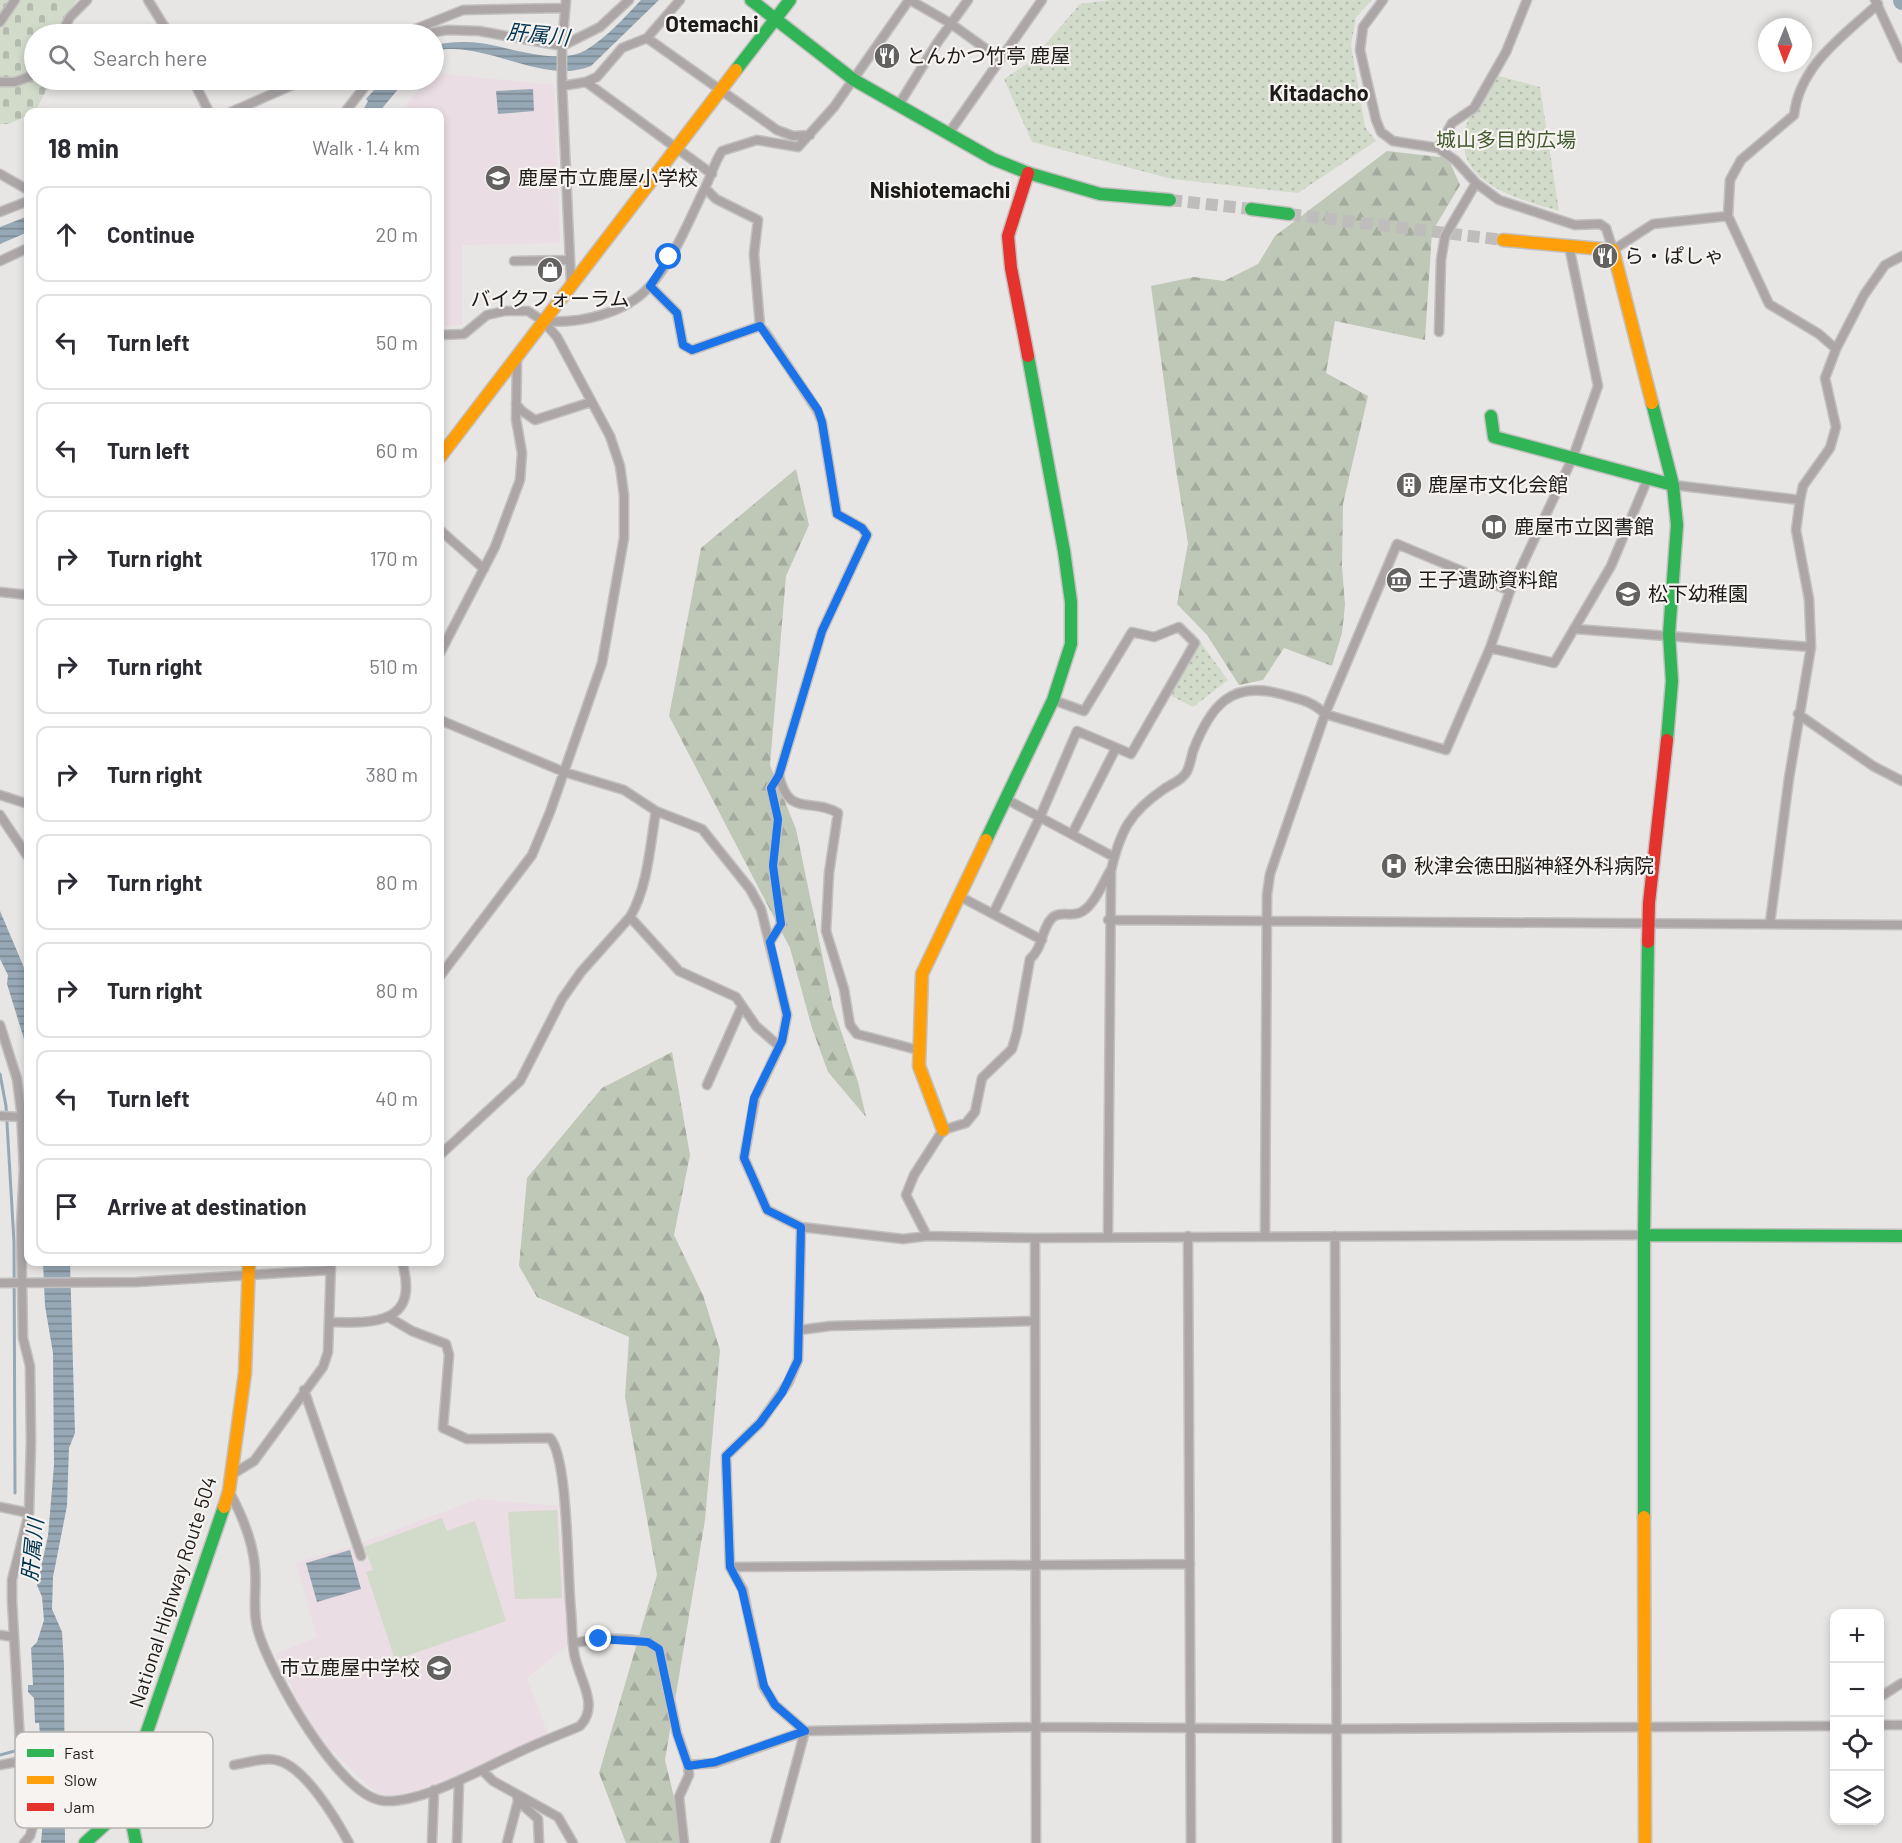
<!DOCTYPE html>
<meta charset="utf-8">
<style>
:root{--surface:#fff;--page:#f7f7f7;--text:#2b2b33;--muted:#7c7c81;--line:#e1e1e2}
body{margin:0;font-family:Barlow,"Noto Sans JP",sans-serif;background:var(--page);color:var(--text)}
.controls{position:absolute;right:18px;bottom:18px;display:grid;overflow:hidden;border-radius:12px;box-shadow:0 3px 9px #0003}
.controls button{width:54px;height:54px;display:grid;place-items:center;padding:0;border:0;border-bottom:2px solid var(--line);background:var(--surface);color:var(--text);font:30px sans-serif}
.compass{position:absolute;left:1758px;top:18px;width:54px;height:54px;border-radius:50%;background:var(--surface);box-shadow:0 3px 9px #0003;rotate:181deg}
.stop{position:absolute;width:18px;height:18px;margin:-14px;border:4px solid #1a73e8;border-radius:50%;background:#fff}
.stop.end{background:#1a73e8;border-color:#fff;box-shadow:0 2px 6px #0008}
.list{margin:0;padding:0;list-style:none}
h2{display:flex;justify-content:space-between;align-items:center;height:78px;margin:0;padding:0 24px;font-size:26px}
h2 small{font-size:20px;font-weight:400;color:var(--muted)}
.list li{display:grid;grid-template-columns:39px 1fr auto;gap:18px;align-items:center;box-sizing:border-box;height:96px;margin:0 12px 12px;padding:0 12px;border:2px solid var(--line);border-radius:12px}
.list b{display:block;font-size:22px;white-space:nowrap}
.list em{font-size:20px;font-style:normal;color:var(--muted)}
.icon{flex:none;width:33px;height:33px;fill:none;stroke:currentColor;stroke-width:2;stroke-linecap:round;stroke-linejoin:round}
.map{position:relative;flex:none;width:1902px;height:1843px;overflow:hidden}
.search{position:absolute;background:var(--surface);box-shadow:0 3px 9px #0003;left:24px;top:24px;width:420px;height:66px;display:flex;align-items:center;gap:15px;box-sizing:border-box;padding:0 21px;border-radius:33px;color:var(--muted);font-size:22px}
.panel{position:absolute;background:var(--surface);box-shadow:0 3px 9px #0003;left:24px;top:108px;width:420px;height:1158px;border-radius:12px}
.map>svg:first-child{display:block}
.education{fill:#eadde3}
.green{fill:#d2daca}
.forest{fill:url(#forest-firs)}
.cemetery{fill:url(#cemetery-stones)}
.park{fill:url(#park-dots)}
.water{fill:url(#water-rules)}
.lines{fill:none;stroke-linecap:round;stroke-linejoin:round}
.stream{stroke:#96a8b5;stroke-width:3}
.river{stroke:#96a8b5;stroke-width:18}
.secondary-tunnel{stroke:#bfbdbc;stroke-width:12;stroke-dasharray:12 6;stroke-linecap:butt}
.street-casing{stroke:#c2c1c0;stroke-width:11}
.fast-casing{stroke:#c2c1c0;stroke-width:15}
.slow-casing{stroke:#c2c1c0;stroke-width:15}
.jam-casing{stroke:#c2c1c0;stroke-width:15}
.street{stroke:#aca6a7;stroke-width:8}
.fast{stroke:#30b455;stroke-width:12}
.slow{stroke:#ff9f0a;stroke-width:12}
.jam{stroke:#e5322d;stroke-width:12}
.route{stroke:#1a73e8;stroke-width:8}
.labels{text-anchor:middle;stroke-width:4.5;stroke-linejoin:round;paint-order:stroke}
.poi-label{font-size:20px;fill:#1c1b1a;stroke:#f6f3f0;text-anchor:start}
.park-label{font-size:20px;fill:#435a2f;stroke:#f6f3f0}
.street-label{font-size:20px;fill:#1c1b1a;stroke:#f6f3f0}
.water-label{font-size:21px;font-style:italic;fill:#003552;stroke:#f6f3f0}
.quarter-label{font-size:22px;font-weight:bold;fill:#1c1b1a;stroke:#f6f3f0}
.key{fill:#f6f3f0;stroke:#b5b2b0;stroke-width:1.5}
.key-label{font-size:16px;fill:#1c1b1a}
</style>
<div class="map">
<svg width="1902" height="1843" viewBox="0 0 1902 1843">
<defs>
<pattern id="forest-firs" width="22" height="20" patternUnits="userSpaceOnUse" patternTransform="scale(1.5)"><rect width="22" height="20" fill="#bfc7b7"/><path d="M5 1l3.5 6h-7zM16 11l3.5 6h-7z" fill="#a4aa9d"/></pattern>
<pattern id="cemetery-stones" width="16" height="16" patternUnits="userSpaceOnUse" patternTransform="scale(1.5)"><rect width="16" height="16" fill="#d2daca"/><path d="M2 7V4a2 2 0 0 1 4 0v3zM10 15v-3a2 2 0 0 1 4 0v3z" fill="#b4baad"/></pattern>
<pattern id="park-dots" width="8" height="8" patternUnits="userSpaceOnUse" patternTransform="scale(1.5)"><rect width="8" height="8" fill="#d2daca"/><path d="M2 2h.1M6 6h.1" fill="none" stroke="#b4baad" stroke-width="1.8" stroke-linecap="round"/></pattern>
<pattern id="water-rules" width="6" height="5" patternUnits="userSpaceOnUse" patternTransform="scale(1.5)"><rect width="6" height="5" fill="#96a8b5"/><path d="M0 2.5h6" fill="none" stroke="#7a8892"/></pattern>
</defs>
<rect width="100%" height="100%" fill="#e8e6e4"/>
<path class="education" d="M444,74L554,85L560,243L462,245V325L440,326V112H400L425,83Z
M478,1499L558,1506L570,1643L527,1678L548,1734L456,1778L398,1796L378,1795L324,1743L308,1723L276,1654L317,1637L296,1563L353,1546Z"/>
<path class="green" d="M557,1510L562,1598L515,1599L508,1512Z
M442,1518L447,1531L475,1521L506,1621L395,1660L366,1572L373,1570L364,1547Z"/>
<path class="forest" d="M1387,151L1448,158L1460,185L1432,232L1425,340L1335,321L1326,373L1368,396L1343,504L1342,566L1345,605L1342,633L1332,666L1284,648L1263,680L1239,685L1207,635L1177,604L1188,543L1176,470L1151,286L1194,277L1224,281L1258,264L1275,236Z
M796,469L809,525L786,576L770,765L796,829L833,1007L858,1082L866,1117L828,1072L812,1028L790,948L669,716L701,548Z
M672,1052L690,1155L674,1235L703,1295L720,1350L705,1520L665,1760L685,1843H626L599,1773L657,1575L625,1397L629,1337L537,1297L519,1266L527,1178L602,1088Z"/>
<path class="cemetery" d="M0,0H77L54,34H34V80H48L47,89L35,112H28V116L8,124H0Z"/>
<path class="park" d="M1111,0H1372L1356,17L1351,45L1365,127L1376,141L1298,193L1172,179L1032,142L1004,79L1031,61L1080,4Z
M1499,76L1540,87L1559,211C1522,200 1453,184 1465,130C1469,111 1488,92 1499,76Z
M1193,632L1228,680L1193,707L1164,692Z"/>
<path class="water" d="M641,0H659L591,66C543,86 484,39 434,51V45C449,42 465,41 480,43C509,47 559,66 586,50C606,38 625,17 641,0Z
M383,80H400V87L379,112H362L368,101L366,99Z
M533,89L534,111L498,114L496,91Z
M28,216V232L0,244V227Z
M0,911L28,977V1052L7,984L8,975L0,959Z
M43,1262H70L75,1433L69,1448L67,1506L53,1577L52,1609L62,1632L64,1665L65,1843H41L45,1795L39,1723H35L34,1698L28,1692V1685H33L31,1648L37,1642L44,1620L42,1597L37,1585L48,1536L54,1465L53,1353L45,1306Z
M350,1550L361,1589L317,1602L306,1563Z"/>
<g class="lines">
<path class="stream" d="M0,1074L6,1106L14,1242L15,1493
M0,1755L44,1743"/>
<path class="river" d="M1902,0V1"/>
<path class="secondary-tunnel" d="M1170,200L1251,209
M1289,214L1503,240"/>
<g class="street-casing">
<path id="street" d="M148,0L169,34
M566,0L562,46V86L571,282
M910,0L950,23L1000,59
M1383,0L1363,27L1360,50L1376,120L1381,132L1393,141L1438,148L1456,161L1476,183L1499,200L1575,225L1600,224L1606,228L1613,250L1653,224L1728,216
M1875,0L1902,58
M0,22L15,0
M61,34L70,17L87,0
M403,34L463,10L564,8
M421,34L448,30L479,31L562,46L600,27L629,0
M647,38L777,130L793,136L810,135
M193,80L209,112
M0,82H15L34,75
M586,82L712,174
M562,86L586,82L597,77L622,48L647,38L680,0
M898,106L937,43L968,0
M231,112L304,80
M345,112L370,80
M949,133L1042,0
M1438,148L1452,123L1474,108L1506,52L1527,0
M0,174L28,190
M705,188L716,199L758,220L754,254L760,326
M0,212L28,201
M0,261L28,248
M514,261L570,260
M650,286L677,313L683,345L692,350L760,326L766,333L817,410L822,422L837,514L862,528L867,535L822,631L779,775L771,788L778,820L773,866L781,924L770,942
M544,321C579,324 625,314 650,286C674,259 689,220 705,188C711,176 714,163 722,151L757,140L798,147L834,107L909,0
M1439,332L1441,260L1445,236L1476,183
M440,335L464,334L487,315L505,311H528L543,321L557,337L610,436L620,466L624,495V538L602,663L550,812L532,855L440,976
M1836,349L1819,334L1769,304L1728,216L1730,180L1741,160L1794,115C1800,65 1842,37 1878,4
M516,404L522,411L535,420L591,402
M1673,485L1800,500
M440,530L484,569
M0,592L28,595
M1575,629L1811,647
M1490,648L1554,663L1611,566L1648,478
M440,653L495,547L520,480L522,453L516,419L517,360
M1798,714L1873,766L1902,781
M440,720L564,772L624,790L656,811L702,829L750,889L761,909L787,1015L782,1041L755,1098L744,1158L767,1210L801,1227L903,1239L927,1236L1035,1238L1644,1235
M779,775C788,818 811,797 838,813L829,873L826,931L844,989L850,1025L857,1034L918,1050
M0,795L28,804
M1006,799L1114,857
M0,815L28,857
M1072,834L1116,748
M959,896L1042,940
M993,914L1040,817L1077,731L1131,754L1195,643L1179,627L1154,637L1132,632L1084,711L1053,700
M630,917L679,971L736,997L756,1026L779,1046
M1108,920L1902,925
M1770,923L1789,778L1811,647L1809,599L1796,530L1800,500L1803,486L1830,448L1836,427L1825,378L1836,349L1864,295L1885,265L1902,256
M0,1025L17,1079L21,1111L24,1169L21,1228L23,1338L30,1366L31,1441L29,1513L12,1580V1600L21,1761L35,1819L30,1836L24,1843
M707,1085L742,1006
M0,1116L21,1117
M440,1155L520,1081L562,999L581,972L630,917C648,887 650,845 656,811
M801,1227L798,1360L788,1383L760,1423L726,1456L730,1567L743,1590L763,1686L775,1705L805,1731
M927,1236L906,1195L914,1175L943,1130L966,1123L975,1112L982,1078L1012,1049L1017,1032L1030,959C1043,948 1041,929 1052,918C1060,910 1074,918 1083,911C1095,903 1103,883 1110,871
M1108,1236L1111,871C1120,831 1130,812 1164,789C1171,784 1181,781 1186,773C1190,767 1191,758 1193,751C1210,707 1230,680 1281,694C1299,699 1312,701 1325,714L1397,544L1510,591
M1188,1236L1191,1843
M1265,1236L1267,895L1270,874L1325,714L1446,750L1490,648L1510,591L1573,457L1598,386L1569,246
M1335,1236L1337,1843
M1035,1238L1036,1843
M0,1283L137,1282L331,1270
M329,1322C376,1324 420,1323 402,1262
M800,1330L830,1326L1035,1321
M304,1390L361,1556
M231,1475L254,1461L323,1367L328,1352L331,1262
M229,1491C242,1515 253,1540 255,1568C257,1588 252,1611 258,1631C270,1672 340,1799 385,1801C422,1803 484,1768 517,1753C538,1743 559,1735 580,1726C601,1704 577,1677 574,1652C572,1639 572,1625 571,1611C567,1577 569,1459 550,1438L467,1439L443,1428L449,1355L446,1344L412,1331L390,1318
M0,1507L29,1513
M730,1567L1190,1564
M0,1635L14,1637
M574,1643C595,1639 642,1634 659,1649L677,1733L688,1765L689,1775L679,1797L684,1843
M1880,1697L1902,1683
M1880,1725H1902
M0,1765L21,1761
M234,1765C246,1763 264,1757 276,1760C304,1765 336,1819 349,1843
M688,1765L715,1763L805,1731L1035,1727L1337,1729L1834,1726
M482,1770L493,1781L558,1817L573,1843
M517,1796L518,1801L538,1819L539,1843
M432,1843L434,1790
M457,1843L459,1781
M507,1843L518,1801
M775,1843L805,1731"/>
</g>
<g class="fast-casing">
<path id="fast" d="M751,0L854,80L993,159L1028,173L1100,194L1170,200
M736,70L790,0
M1251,209L1289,214
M1652,403L1673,485L1677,525L1669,634L1672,681L1667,740
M1491,416L1494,437L1673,485
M986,840L1053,700L1071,644V602L1064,551L1028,356
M1644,1235L1902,1236
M1644,1517V1235L1648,942
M126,1793L136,1843
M85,1843L111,1819L126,1793L224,1507"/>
</g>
<g class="slow-casing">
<path id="slow" d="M1503,240L1613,250L1652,403
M440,457L736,70
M943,1130L919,1066L922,974L986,840
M224,1507L229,1491L245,1373L249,1262
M1644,1517L1645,1843"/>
</g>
<g class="jam-casing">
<path id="jam" d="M1028,356L1011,268L1008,236L1028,173
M1648,942L1649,903L1667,740"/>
</g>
<use href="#street" class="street"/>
<use href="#fast" class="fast"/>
<use href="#slow" class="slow"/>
<use href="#jam" class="jam"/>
</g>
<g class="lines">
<path class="route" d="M599,1639L648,1642L659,1649L677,1734L688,1766L715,1762L805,1731L775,1705L764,1686L742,1590L730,1567L726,1456L760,1423L782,1393L798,1360L801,1227L767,1210L744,1158L754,1098L782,1041L787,1015L770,942L781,924L773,866L778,819L771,788L779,775L822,631L867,535L862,528L837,514L822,422L818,410L760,326L692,350L683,345L677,313L650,286L669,257"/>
</g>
<defs>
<g id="restaurant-disc" transform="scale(1.35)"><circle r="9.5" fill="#636261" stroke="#f6f3f0"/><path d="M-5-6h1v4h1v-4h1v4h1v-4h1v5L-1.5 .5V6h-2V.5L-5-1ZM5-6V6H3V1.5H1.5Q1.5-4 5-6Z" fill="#fff"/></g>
<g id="school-disc" transform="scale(1.35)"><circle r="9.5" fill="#636261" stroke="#f6f3f0"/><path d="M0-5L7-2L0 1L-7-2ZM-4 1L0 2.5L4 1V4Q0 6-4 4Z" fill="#fff"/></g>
<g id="shop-disc" transform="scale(1.35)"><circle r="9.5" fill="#636261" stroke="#f6f3f0"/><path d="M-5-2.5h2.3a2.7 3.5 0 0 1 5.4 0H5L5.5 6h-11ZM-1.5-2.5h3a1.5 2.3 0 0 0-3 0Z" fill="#fff"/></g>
<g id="building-disc" transform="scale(1.35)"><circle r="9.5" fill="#636261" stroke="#f6f3f0"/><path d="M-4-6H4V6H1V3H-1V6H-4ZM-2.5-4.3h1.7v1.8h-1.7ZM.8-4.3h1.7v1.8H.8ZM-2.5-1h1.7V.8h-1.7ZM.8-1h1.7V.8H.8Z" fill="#fff"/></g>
<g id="library-disc" transform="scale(1.35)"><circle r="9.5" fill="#636261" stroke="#f6f3f0"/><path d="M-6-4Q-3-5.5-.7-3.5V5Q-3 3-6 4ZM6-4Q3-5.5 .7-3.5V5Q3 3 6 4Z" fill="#fff"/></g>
<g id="museum-disc" transform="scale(1.35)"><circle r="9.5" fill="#636261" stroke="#f6f3f0"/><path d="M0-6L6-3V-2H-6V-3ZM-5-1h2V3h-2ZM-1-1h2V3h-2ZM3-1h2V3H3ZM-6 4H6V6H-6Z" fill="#fff"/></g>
<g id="hospital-disc" transform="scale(1.35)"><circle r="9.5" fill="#636261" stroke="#f6f3f0"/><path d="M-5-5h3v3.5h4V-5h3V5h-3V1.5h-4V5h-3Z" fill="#fff"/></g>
</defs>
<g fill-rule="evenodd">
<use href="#restaurant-disc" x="887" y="56"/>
<use href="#school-disc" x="498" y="178"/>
<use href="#restaurant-disc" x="1605" y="256"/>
<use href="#shop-disc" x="550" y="270"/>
<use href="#building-disc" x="1409" y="485"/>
<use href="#library-disc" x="1494" y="527"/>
<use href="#museum-disc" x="1399" y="580"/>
<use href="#school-disc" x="1628" y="594"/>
<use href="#hospital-disc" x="1394" y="866"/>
<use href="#school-disc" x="439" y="1668"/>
</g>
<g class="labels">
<g class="poi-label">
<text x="906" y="63">とんかつ竹亭 鹿屋</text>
<text x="518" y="185">鹿屋市立鹿屋小学校</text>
<text x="1624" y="263">ら・ぱしゃ</text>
<text x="550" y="306" text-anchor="middle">バイクフォーラム</text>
<text x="1428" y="492">鹿屋市文化会館</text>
<text x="1514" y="534">鹿屋市立図書館</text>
<text x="1418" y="587">王子遺跡資料館</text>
<text x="1648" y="601">松下幼稚園</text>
<text x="1414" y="873">秋津会徳田脳神経外科病院</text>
<text x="420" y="1675" text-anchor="end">市立鹿屋中学校</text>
</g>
<g class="park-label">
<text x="1506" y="147">城山多目的広場</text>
</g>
<g class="street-label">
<text transform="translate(173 1592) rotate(-72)" y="7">National Highway Route 504</text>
</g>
<g class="water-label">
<text transform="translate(538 35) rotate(6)" y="7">肝属川</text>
<text transform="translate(33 1550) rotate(-84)" y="7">肝属川</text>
</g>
<g class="quarter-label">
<text x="712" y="32">Otemachi</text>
<text x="1319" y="101">Kitadacho</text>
<text x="940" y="198">Nishiotemachi</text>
</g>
</g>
<rect x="15" y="1732" width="198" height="96" rx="9" class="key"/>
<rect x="27" y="1749" width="27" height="8" fill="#30b455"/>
<rect x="27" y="1776" width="27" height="8" fill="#ff9f0a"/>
<rect x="27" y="1803" width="27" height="8" fill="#e5322d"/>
<g class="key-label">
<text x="64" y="1759">Fast</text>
<text x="64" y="1786">Slow</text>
<text x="64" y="1813">Jam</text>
</g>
</svg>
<div class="controls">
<button>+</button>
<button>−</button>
<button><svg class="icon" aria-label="locate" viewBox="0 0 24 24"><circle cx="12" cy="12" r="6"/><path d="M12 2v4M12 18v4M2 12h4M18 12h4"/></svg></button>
<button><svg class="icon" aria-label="layers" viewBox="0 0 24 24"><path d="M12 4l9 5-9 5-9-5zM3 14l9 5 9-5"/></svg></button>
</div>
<svg class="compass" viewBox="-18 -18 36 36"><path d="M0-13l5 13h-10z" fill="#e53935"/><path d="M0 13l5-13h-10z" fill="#7c7c81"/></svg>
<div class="stop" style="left:669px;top:257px"></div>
<div class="stop end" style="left:599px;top:1639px"></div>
<div class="search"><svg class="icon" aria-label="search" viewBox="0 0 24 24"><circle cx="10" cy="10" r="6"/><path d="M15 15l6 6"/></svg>Search here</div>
<section class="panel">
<h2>18 min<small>Walk · 1.4 km</small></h2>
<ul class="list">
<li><svg class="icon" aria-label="ahead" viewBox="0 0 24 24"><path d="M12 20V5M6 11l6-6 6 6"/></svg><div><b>Continue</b></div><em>20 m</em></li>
<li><svg class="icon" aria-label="left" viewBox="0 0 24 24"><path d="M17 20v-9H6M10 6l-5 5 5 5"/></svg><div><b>Turn left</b></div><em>50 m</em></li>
<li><svg class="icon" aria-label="left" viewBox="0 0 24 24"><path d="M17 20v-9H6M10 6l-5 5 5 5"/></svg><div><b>Turn left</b></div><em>60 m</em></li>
<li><svg class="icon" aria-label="right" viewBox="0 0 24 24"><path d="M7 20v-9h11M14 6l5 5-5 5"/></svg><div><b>Turn right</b></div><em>170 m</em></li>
<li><svg class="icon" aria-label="right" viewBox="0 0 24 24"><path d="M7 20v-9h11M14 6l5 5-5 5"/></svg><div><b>Turn right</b></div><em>510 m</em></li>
<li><svg class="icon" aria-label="right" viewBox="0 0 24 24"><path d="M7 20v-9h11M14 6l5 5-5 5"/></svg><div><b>Turn right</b></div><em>380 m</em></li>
<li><svg class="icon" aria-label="right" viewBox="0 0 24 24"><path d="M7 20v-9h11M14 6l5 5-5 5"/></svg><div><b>Turn right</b></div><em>80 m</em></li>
<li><svg class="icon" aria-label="right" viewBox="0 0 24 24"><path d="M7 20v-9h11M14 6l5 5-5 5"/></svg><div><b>Turn right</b></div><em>80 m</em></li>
<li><svg class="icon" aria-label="left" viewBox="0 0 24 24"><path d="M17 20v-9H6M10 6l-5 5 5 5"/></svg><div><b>Turn left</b></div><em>40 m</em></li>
<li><svg class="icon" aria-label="arrive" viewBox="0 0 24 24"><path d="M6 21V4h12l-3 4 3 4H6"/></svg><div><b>Arrive at destination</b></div></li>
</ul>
</section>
</div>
